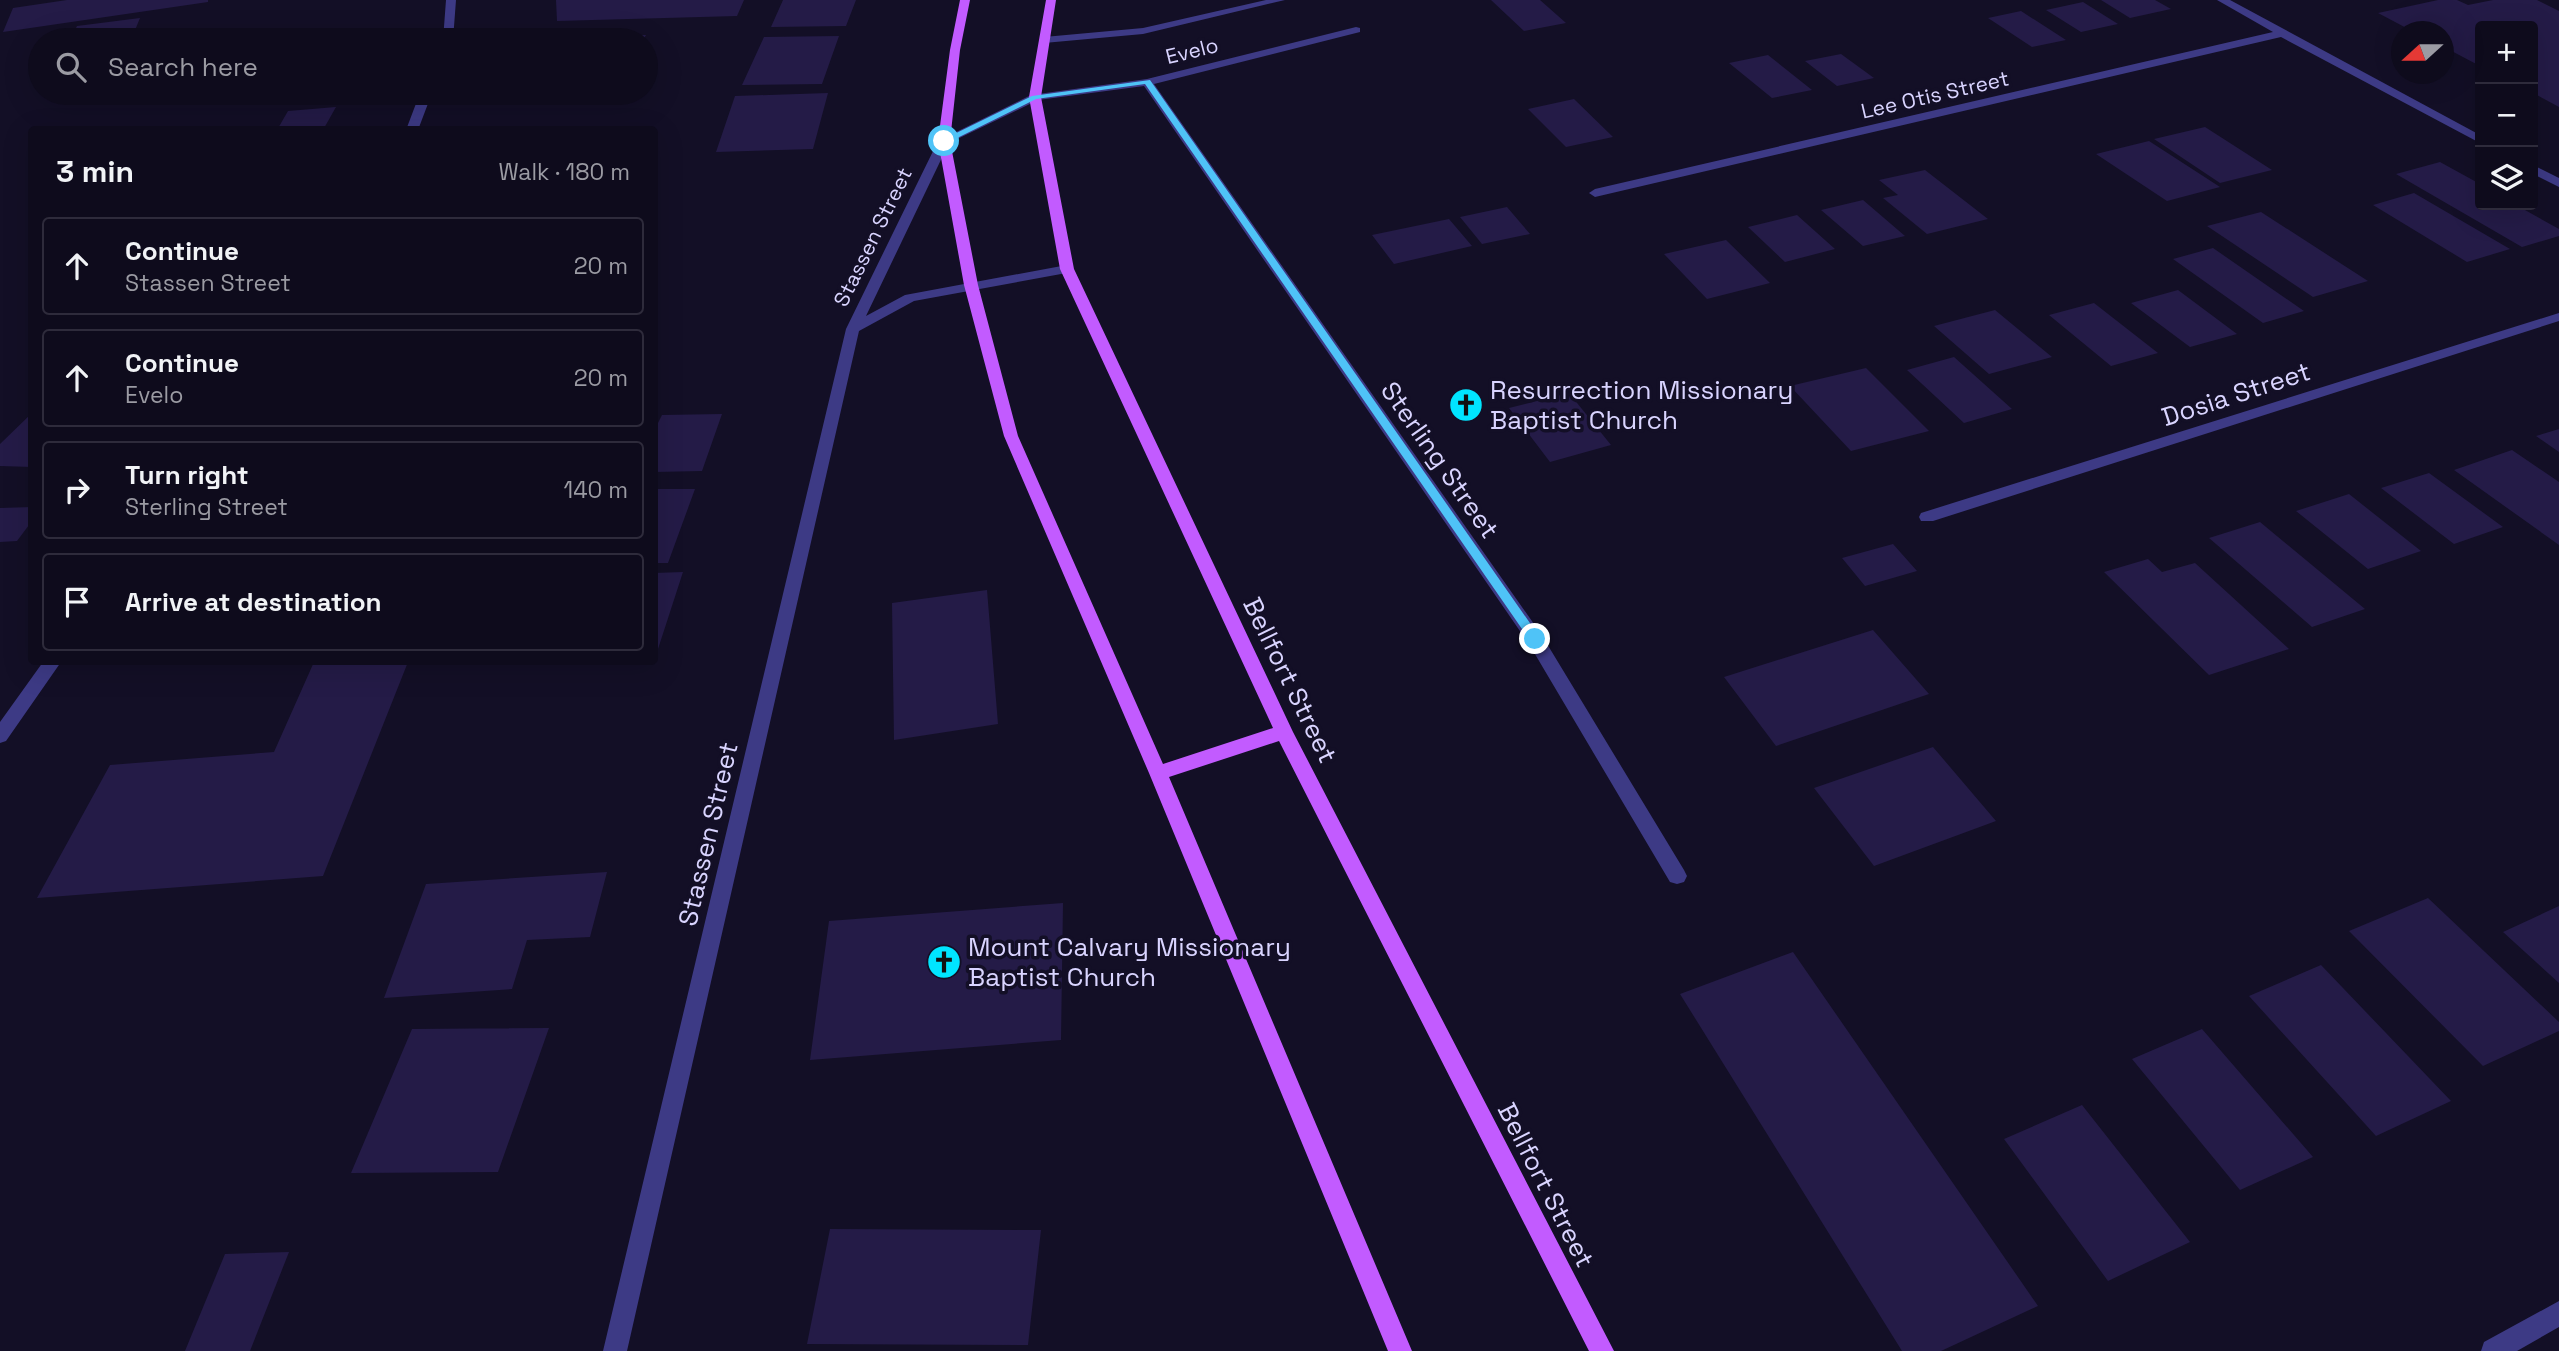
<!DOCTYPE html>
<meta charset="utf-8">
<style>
:root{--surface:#0e0b1c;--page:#171425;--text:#f1f3f6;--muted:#9b9ba3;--line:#2e2b3b}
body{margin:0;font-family:"Space Grotesk",sans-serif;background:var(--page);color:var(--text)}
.controls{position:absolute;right:21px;top:21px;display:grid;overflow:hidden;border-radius:7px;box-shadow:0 7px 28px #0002}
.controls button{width:63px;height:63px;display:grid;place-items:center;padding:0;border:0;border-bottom:2px solid var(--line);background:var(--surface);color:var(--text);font:35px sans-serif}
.compass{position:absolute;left:2391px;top:21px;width:63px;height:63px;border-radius:50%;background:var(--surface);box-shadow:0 7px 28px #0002;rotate:249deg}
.stop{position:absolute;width:21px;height:21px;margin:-16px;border:5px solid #4fc3f7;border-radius:50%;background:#fff}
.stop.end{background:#4fc3f7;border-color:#fff;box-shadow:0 2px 7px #0008}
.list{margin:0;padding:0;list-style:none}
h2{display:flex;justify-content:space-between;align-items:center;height:91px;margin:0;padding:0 28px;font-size:30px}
h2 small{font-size:23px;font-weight:400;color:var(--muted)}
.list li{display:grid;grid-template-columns:46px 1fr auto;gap:21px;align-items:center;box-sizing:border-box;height:98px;margin:0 14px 14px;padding:0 14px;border:2px solid var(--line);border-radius:7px}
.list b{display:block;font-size:26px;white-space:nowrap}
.list p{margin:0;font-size:23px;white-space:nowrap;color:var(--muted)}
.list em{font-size:23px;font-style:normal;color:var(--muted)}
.icon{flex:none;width:38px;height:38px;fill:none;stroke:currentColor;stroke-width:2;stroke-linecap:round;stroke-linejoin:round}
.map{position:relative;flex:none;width:2559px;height:1351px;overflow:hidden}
.search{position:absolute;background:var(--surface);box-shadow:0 7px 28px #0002;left:28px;top:28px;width:630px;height:77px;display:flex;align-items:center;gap:18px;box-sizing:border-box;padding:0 24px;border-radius:38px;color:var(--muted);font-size:26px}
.panel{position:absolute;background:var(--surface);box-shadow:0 7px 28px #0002;left:28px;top:126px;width:630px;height:539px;border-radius:7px}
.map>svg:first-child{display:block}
.building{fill:#241b47}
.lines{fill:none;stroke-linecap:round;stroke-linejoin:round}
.minor{fill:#3d3a85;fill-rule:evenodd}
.major{fill:#c25bff;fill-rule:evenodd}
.route{fill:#4fc3f7}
.labels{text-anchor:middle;stroke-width:7;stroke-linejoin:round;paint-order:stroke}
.far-street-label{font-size:21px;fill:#d9d4ff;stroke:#130f26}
.poi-label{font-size:26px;fill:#d9d4ff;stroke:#130f26;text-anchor:start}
.street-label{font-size:26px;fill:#d9d4ff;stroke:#130f26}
</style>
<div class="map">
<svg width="2559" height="1351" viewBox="0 0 2559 1351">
<rect width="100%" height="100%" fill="#130f26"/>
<path class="building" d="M67,0H208V2L3,32L13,8Z
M556,0H744L737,16L557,21Z
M783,0H856L846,26L771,27Z
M1491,0H1540L1566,23L1524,31Z
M2101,0H2155L2171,9L2130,18Z
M2438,0H2457L2468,5L2493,0H2537L2559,11V107L2533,93V26H2480V66L2444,47V32H2414L2378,13Z
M2083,2L2118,24L2081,32L2046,10Z
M2021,11L2066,40L2032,47L1988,18Z
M140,18L131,40H52L72,36L77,26Z
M646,35L643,40H556L558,37Z
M839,36L822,84L742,85L764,37Z
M1841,54L1874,78L1837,86L1805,61Z
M1768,55L1812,90L1772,98L1729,63Z
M535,93H627L623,100L530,101Z
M828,93L813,149L716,152L735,96Z
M1574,99L1613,137L1566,147L1528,109Z
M336,107L323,130H277L288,111Z
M2205,127L2272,170L2220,183L2154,139Z
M2149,141L2220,187L2167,201L2096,154Z
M2440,162L2480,184V205H2516L2559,229V236L2522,247L2396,174Z
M1925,170L1988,219L1927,234L1883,198L1898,195L1879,180Z
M2414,193L2510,249L2467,262L2373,205Z
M1863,200L1905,236L1863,246L1821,210Z
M1507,207L1530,234L1482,244L1460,217Z
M2261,212L2368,281L2313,297L2207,226Z
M1797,215L1835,249L1785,262L1748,227Z
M1449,219L1472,246L1394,264L1372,235Z
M1726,240L1770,283L1707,299L1664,254Z
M2213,248L2304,311L2263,323L2173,259Z
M2178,290L2237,334L2190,347L2131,303Z
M2094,303L2158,353L2111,366L2049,315Z
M1995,310L2052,357L1989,374L1934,326Z
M1954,357L2012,409L1964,423L1907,370Z
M1866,368L1929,431L1851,451L1790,386Z
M1569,393L1611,445L1550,462L1509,408Z
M32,413V467L0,466V444Z
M722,414L702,471L654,472V431L662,415Z
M2559,429V452L2536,436Z
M2512,450L2559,482V545L2454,470Z
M2429,473L2503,527L2454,544L2381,488Z
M654,489H695L668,563H654Z
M2349,494L2421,551L2368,569L2296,511Z
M32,507V521L17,541L0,542V508Z
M2260,522L2365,609L2312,627L2209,538Z
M1893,544L1917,571L1865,586L1842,558Z
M2148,559L2162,572L2195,563L2289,649L2209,675L2104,572Z
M683,572L658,649H654V573Z
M987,590L998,724L894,740L892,603Z
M1873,630L1929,694L1776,746L1724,677Z
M314,662H408L323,876L37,898L110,765L274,752Z
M1933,747L1996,821L1874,866L1814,788Z
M607,872L590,937L527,940L512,989L384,998L426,884Z
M2428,898L2559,1022V1031L2483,1066L2349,931Z
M1063,903L1061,1040L810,1060L829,921Z
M2559,906V983L2503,932Z
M1793,952L2038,1306L1941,1351H1902L1680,994Z
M2321,965L2451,1101L2376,1136L2249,996Z
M549,1028L498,1172L351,1173L412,1029Z
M2202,1029L2313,1157L2240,1190L2132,1059Z
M2082,1105L2190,1242L2108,1281L2004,1139Z
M830,1229L1041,1230L1028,1345L807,1344Z
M289,1252L250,1351H185L225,1254Z"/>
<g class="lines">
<path class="minor" d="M446,0H456L453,40H443Z
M1266,0H1285L1143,34L1044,43L1039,40L1044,37L1143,28Z
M2217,0H2230L2480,135V143L2281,37L1595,197L1589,193L1595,189L2273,32Z
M1356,27L1360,28V32L1154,84L1541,634L1684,870L1687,876L1684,882L1677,884L1670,882L1529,644L1144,86L1038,100L949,143L866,316L905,295L1067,265L1072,266V272L914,301L859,331L627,1351H603L846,329L938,141L1031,95L1147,79Z
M420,93H432L418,130H406Z
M2533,165L2559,178V187L2533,174Z
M2559,313V321L1933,521H1921L1919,517L1921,513Z
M43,662H61L6,741L0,743V722Z
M2559,1301V1327L2517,1351H2481L2484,1342Z"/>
<path class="major" d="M960,0H970L960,50L950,141L978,285L1018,436L1163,764L1273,728L1060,269L1029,97L1046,0H1056L1041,97L1074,269L1293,732L1614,1351H1589L1279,741L1169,777L1412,1351H1388L1149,773L1004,436L964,285L938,141L950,50Z"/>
</g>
<path class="route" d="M1150,80L1539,636V642H1531L1145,84L1036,99L947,143L940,141L1032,96Z"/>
<defs>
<g id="church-disc" transform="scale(1.75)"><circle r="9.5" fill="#00e5ff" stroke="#130f26"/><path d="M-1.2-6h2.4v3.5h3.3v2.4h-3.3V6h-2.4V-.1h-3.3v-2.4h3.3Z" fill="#111"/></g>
</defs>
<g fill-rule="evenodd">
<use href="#church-disc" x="1466" y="405"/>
<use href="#church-disc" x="944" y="962"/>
</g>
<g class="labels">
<g class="far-street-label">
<text transform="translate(1192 51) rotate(-14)" y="7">Evelo</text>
<text transform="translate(1935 95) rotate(-13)" y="7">Lee Otis Street</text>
<text transform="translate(873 237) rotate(-64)" y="7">Stassen Street</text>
</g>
<g class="poi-label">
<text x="1490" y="399">Resurrection Missionary<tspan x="1490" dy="30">Baptist Church</tspan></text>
<text x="968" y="956">Mount Calvary Missionary<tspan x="968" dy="30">Baptist Church</tspan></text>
</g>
<g class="street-label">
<text transform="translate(2236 394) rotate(-18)" y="9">Dosia Street</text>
<text transform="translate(1440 460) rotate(55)" y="9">Sterling Street</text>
<text transform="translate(1290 680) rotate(64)" y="9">Bellfort Street</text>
<text transform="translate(708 834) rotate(-77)" y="9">Stassen Street</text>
<text transform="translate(1546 1185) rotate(63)" y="9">Bellfort Street</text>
</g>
</g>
</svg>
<div class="controls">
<button>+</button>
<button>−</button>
<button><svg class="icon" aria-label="layers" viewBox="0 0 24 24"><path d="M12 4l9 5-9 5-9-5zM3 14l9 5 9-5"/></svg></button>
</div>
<svg class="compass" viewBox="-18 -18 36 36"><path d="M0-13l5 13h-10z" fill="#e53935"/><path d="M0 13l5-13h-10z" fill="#9b9ba3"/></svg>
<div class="stop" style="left:944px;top:141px"></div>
<div class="stop end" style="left:1535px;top:639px"></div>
<div class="search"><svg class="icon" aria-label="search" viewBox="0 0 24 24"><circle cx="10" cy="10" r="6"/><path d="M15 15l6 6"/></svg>Search here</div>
<section class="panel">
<h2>3 min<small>Walk · 180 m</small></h2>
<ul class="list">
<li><svg class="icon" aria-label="ahead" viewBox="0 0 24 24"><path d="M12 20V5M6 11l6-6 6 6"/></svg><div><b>Continue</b><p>Stassen Street</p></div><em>20 m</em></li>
<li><svg class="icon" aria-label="ahead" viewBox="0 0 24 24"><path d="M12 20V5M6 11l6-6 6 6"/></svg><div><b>Continue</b><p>Evelo</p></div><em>20 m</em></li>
<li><svg class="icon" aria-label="right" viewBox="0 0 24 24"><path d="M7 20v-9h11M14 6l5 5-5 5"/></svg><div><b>Turn right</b><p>Sterling Street</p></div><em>140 m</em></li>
<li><svg class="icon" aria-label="arrive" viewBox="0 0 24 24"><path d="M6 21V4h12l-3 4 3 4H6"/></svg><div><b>Arrive at destination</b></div></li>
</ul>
</section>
</div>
